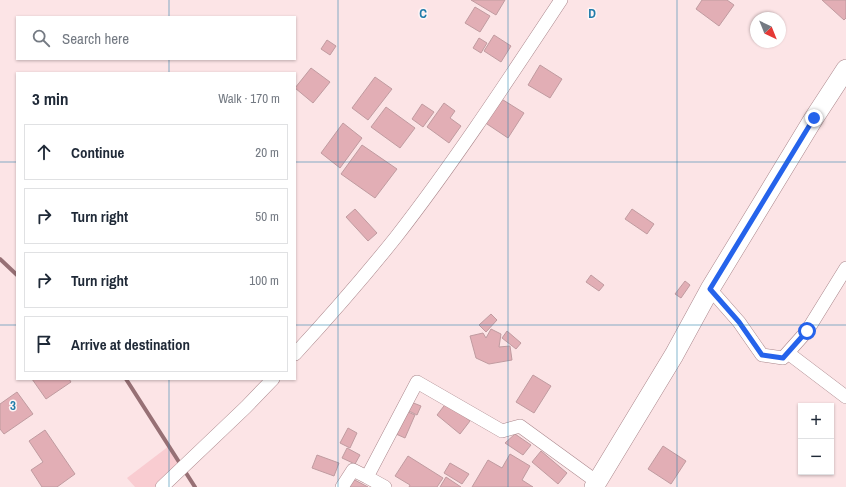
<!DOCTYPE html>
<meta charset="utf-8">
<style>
:root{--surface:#fff;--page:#f2f2f3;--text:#1f2937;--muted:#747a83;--line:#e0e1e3}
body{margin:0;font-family:"Archivo Narrow",sans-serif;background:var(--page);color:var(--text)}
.controls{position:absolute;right:12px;bottom:12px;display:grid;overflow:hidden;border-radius:0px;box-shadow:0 1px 3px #0004}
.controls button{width:36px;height:36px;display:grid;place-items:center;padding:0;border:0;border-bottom:1px solid var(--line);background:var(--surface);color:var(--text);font:20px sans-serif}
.compass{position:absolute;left:750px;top:12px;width:36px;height:36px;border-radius:50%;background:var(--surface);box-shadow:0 1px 3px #0004;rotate:137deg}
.stop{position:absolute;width:12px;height:12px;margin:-9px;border:3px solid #2563eb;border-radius:50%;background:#fff}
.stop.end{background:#2563eb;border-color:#fff;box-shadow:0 1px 4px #0008}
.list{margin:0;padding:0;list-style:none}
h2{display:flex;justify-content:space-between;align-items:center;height:52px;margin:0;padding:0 16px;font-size:17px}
h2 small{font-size:13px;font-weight:400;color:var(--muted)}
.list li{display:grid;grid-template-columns:26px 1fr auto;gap:12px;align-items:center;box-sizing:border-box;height:56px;margin:0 8px 8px;padding:0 8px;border:1px solid var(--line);border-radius:0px}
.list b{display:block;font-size:15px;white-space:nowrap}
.list em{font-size:13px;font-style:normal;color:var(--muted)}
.icon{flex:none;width:22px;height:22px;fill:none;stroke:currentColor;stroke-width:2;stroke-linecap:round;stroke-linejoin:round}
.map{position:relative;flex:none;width:846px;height:487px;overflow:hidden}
.search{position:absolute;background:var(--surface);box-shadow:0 1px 3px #0004;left:16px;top:16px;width:280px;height:44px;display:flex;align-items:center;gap:10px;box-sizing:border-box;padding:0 14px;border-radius:0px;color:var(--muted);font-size:15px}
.panel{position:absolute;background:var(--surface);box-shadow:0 1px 3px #0004;left:16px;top:72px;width:280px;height:308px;border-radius:0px}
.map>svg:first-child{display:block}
.green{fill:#f9ccd1}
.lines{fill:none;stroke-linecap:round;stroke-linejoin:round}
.stream{stroke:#977075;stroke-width:4}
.building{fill:#e2aeb5;stroke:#c09ba0}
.minor-casing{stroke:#aa868b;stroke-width:14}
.secondary-casing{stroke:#aa868b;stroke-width:20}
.minor{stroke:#fff;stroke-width:13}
.secondary{stroke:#fff;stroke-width:19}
.route{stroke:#2563eb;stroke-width:5}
.grid{fill:none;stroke:#227caa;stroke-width:1;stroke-opacity:0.55}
.grid-label{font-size:13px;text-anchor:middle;font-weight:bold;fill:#227caa;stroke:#fef5f6;stroke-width:3;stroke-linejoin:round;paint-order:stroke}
</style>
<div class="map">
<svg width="846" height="487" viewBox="0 0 846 487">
<rect width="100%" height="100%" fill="#fce4e6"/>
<path class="green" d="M169,446L182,468L162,487H135L127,478Z"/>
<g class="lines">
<path class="stream" d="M0,259L17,275
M126,379L195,487"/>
</g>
<path class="building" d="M471,0H505L496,15Z
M702,0H727L734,5L719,26L696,9Z
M822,0H846V18L844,20Z
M475,7L490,16L480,32L465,23Z
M494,35L511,46L501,62L484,51Z
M479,38L487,43L481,53L473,48Z
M327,40L336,46L330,55L321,49Z
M540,65L562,79L550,98L528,85Z
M311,68L330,82L313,103L295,88Z
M375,77L392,89L368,120L352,108Z
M500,98L524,113L508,138L484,122Z
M444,103L455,111L450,118L461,126L449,143L427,127Z
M422,104L434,112L423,127L412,119Z
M386,107L415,128L400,148L371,127Z
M343,123L362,138L340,168L321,153Z
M362,145L397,169L375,198L341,174Z
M355,209L377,233L368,241L346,217Z
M632,209L654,224L647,234L625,219Z
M591,275L604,285L599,291L586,282Z
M685,281L690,285L681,298L675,294Z
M491,314L497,320L486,332L479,325Z
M491,329L501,334L499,347L510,346L512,360L489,364L476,358L470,336L483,333L486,338Z
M507,331L521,343L516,349L502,338Z
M533,375L551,386L534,413L516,402Z
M32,379H69L71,382L46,399Z
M17,392L33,414L4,434L0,429V404Z
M411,402L421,406L417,415L407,410Z
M447,402L470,421L460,434L437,415Z
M406,411L415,415L405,438L396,434Z
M348,428L357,433L350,448L340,443Z
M45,430L75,474L57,487H42L31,470L43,462L29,441Z
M515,434L531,445L523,455L505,443Z
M663,446L686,461L671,484L648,469Z
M347,448L360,455L355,464L342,458Z
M541,451L567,473L558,484L532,462Z
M510,454L530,466L522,480L533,487H472L488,460L502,468Z
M317,455L339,463L334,476L312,468Z
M408,456L443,478L437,487H409L410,485L395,476Z
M450,463L469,474L462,484L444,473Z
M446,477L461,487H440Z
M351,478L368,487H346Z"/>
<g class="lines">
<g class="minor-casing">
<path id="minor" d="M710,289L739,322L762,355L783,358L807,331L846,268
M788,353L846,397
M295,354C330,316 364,277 396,237C455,161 508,80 561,0
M367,477L385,487
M162,487L246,407L273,379
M342,487L353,470L367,477L417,382L502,431L520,426L597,482"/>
</g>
<g class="secondary-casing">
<path id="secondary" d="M594,487L674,355L710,289L814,118L846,69"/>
</g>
<use href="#minor" class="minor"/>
<use href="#secondary" class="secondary"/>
</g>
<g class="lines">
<path class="route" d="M807,331L783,358L762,355L739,322L710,289L814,118"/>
</g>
<path class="grid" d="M169,0V17M338,0V487M508,0V487M677,0V487M169,59V73M0,162H17M295,162H846M0,325H17M295,325H846M169,379V487"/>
<g class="grid-label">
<text x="423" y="18">C</text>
<text x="592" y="18">D</text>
<text x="13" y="410">3</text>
</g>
</svg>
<div class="controls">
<button>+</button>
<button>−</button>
</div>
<svg class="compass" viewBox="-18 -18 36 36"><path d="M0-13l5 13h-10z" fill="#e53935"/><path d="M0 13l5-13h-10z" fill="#747a83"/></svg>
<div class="stop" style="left:807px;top:331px"></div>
<div class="stop end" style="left:814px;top:118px"></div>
<div class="search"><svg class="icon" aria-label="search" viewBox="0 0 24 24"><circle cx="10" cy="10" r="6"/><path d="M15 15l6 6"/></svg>Search here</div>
<section class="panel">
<h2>3 min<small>Walk · 170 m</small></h2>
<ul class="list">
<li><svg class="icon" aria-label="ahead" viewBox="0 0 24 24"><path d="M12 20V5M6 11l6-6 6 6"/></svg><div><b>Continue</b></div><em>20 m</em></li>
<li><svg class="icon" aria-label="right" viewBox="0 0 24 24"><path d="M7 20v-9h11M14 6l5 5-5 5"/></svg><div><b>Turn right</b></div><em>50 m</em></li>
<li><svg class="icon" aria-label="right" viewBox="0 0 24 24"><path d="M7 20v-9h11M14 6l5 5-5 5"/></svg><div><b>Turn right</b></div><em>100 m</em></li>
<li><svg class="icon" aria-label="arrive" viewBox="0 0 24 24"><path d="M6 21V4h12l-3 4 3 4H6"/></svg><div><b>Arrive at destination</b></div></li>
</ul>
</section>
</div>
